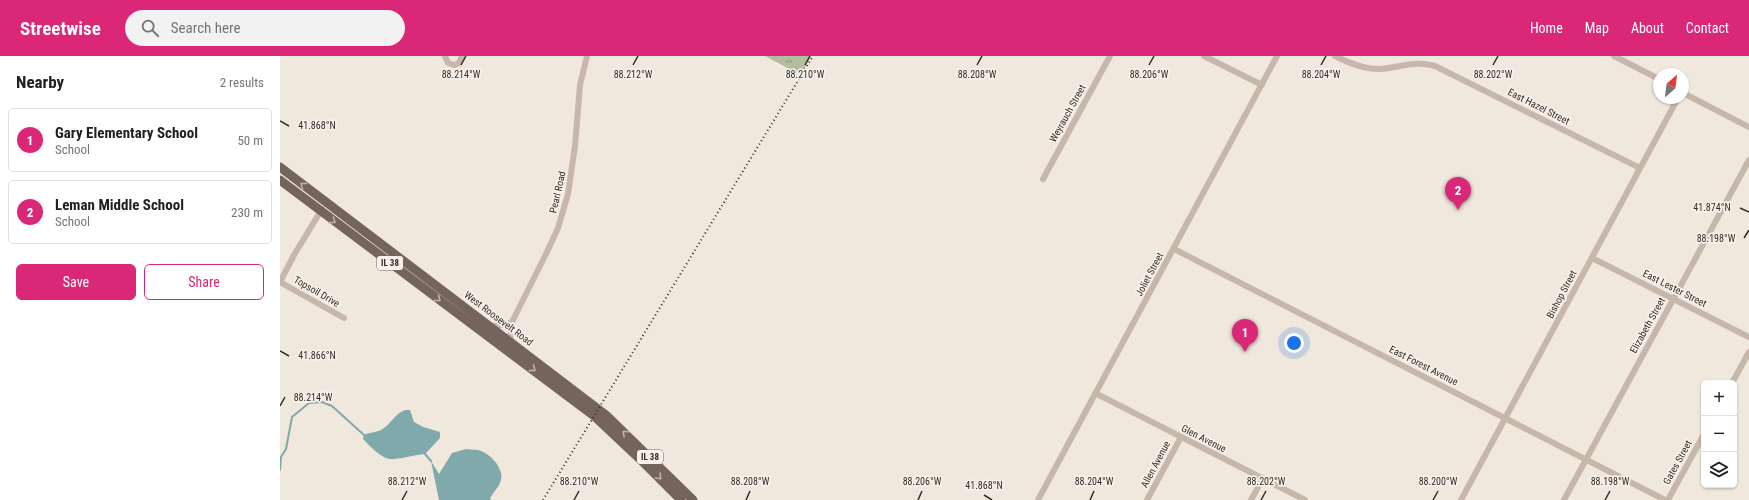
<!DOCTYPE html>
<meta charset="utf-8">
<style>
:root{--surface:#fff;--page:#f2f2f2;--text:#202124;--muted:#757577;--line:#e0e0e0;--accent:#db2777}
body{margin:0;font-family:"Roboto Condensed",sans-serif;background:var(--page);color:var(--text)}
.controls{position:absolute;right:12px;bottom:12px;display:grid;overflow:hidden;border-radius:6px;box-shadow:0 1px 3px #0004}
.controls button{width:36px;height:36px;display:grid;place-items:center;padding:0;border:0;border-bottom:1px solid var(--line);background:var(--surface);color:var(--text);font:20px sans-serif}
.compass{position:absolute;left:1373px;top:12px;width:36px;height:36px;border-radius:50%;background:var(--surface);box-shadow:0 1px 3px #0004;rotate:28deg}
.you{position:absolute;left:1014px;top:287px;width:14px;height:14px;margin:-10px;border:3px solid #fff;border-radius:50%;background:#1a73e8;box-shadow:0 0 0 6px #1a73e833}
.badge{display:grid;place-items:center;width:26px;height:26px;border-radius:50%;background:var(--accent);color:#fff;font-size:13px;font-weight:700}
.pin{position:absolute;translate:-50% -33px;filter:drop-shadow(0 1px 2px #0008)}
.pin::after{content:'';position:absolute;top:21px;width:14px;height:12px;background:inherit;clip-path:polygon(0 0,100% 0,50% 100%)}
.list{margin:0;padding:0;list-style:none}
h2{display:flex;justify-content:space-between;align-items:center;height:52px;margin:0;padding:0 16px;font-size:17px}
h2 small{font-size:13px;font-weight:400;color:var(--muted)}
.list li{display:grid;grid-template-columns:26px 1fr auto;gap:12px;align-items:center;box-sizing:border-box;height:64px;margin:0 8px 8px;padding:0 8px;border:1px solid var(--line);border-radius:6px}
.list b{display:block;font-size:15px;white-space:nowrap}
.list p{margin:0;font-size:13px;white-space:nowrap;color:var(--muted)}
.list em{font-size:13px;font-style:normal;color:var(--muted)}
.actions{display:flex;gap:8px;padding:12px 16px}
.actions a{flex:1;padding:9px 0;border:1px solid var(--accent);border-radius:6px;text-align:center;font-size:14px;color:var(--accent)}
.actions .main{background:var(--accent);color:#fff}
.icon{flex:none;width:22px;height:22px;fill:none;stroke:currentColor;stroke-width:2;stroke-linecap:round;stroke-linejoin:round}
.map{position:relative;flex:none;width:1469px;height:444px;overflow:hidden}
header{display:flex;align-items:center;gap:24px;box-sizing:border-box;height:56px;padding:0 20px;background:var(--accent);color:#fff}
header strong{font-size:19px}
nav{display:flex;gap:22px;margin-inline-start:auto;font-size:14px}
.search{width:280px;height:36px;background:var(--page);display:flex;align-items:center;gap:10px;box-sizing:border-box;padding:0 14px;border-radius:22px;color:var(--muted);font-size:15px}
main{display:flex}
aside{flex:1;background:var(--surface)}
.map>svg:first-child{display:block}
.park{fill:url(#park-tufts)}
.water{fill:#7fa9aa}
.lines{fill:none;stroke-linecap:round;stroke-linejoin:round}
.stream{stroke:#7fa9aa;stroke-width:2}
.minor{stroke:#c7b7aa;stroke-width:6}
.primary{stroke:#75645c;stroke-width:9}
.rail{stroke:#352c29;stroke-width:2;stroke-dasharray:1 3;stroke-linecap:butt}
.oneway{stroke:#bdb2aa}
.ticks{fill:none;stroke:#352c29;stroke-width:1.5}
.labels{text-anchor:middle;stroke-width:3.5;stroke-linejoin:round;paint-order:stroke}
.shield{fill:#f8f1e9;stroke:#706763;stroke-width:1}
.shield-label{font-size:9px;font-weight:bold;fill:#352c29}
.street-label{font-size:10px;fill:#352c29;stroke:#f8f1e9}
.ticks-label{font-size:10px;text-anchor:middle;fill:#352c29;stroke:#f8f1e9;stroke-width:3.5;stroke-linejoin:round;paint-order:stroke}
</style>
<header>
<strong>Streetwise</strong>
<div class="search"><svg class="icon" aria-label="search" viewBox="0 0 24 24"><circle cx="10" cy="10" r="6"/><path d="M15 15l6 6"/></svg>Search here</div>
<nav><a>Home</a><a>Map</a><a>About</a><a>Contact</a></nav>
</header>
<main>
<aside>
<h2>Nearby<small>2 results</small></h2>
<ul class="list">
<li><span class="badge">1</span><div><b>Gary Elementary School</b><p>School</p></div><em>50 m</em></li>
<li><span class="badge">2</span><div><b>Leman Middle School</b><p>School</p></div><em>230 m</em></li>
</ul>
<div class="actions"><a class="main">Save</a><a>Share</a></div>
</aside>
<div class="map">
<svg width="1469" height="444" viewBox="0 0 1469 444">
<defs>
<pattern id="park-tufts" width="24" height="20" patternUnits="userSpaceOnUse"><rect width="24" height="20" fill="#b4bd9f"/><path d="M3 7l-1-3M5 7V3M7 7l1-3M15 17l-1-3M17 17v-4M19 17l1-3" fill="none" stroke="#939a82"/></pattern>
</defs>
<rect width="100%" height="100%" fill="#f0e7dd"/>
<path class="park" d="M485,0H531L521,19Z"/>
<path class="water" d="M125,354H130L134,366L143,371L160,376V382L145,398C134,399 125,402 114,403C103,405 90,390 83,383L84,379C90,376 98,377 104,372C112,366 116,357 125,354Z
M186,393C191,394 197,393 201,395C212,399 226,415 220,427C218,432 213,436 210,443L212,444H159L151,405L159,418L172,397Z"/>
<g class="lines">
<path class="stream" d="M145,398L151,405
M0,414L1,401L6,393L12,361L29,347L42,346L52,350L84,379"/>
<path class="minor" d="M165,0L168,7L174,9L179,7L182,0
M924,0L982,29
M1055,0C1069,7 1083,13 1099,13C1120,12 1133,4 1155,10L1360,112
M1334,0L1379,23
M1403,37L1469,71
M763,123L830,0
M894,193L1385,444
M1312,202L1469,281
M0,226L14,199L42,153
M0,226L64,262
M211,270L224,269L232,266
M230,285L232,266L266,198L278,172L288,138L295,90L300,29L307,0
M1452,327L1469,296
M815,337L1025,444
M758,444L997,0
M867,444L901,381
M971,444L983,422
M1181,444L1398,42
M1284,444L1469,104
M1388,444L1424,378"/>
<path class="primary" d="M0,111L326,359L413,444
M0,124L314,360L363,406L401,444"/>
<path class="rail" d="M263,444L533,0"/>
</g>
<defs><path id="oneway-chevron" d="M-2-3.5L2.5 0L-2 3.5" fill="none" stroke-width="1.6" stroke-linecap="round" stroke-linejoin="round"/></defs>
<g class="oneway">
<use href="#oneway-chevron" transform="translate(23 129) rotate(-143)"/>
<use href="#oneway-chevron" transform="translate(53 165) rotate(36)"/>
<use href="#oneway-chevron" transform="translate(158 243) rotate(36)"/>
<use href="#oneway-chevron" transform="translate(253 313) rotate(37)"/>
<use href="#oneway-chevron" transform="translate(345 377) rotate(-137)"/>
<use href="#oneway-chevron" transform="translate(379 421) rotate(45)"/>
</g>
<path class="ticks" d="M181,9L186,0M353,9L358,0M525,9L530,0M697,9L702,0M869,9L874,0M1041,9L1046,0M1213,9L1218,0M0,65L9,70M1460,152L1469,156M1464,182L1469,174M0,295L9,300M0,350L5,341M704,439L712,444M122,444L127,435M294,444L299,435M466,444L470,435M638,444L642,435M810,444L814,435M981,444L986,435M1153,444L1158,435M1325,444L1330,435"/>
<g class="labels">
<g class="shield">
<rect x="97" y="200" width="26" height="14" rx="3"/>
<rect x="357" y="394" width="26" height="14" rx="3"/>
</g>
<g class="shield-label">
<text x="110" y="210">IL 38</text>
<text x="370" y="404">IL 38</text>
</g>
<g class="street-label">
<text transform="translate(1259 50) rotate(27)" y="4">East Hazel Street</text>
<text transform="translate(787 57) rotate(-61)" y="4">Weyrauch Street</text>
<text transform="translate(277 136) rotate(-77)" y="4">Pearl Road</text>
<text transform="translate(869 218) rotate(-62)" y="4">Joliet Street</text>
<text transform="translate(1395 232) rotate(27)" y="4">East Lester Street</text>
<text transform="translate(37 235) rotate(30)" y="4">Topsoil Drive</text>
<text transform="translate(1281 238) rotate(-62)" y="4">Bishop Street</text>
<text transform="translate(219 262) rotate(37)" y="4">West Roosevelt Road</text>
<text transform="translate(1367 269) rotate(-61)" y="4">Elizabeth Street</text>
<text transform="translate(1144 309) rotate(27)" y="4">East Forest Avenue</text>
<text transform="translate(924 382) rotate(27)" y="4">Glen Avenue</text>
<text transform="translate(1397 406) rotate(-61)" y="4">Gates Street</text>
<text transform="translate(875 408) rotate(-62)" y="4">Allen Avenue</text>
</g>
</g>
<g class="ticks-label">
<text x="181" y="22">88.214°W</text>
<text x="353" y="22">88.212°W</text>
<text x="525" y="22">88.210°W</text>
<text x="697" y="22">88.208°W</text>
<text x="869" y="22">88.206°W</text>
<text x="1041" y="22">88.204°W</text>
<text x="1213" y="22">88.202°W</text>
<text x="37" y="73">41.868°N</text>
<text x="1432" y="155">41.874°N</text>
<text x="1436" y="186">88.198°W</text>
<text x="37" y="303">41.866°N</text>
<text x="33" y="345">88.214°W</text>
<text x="127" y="429">88.212°W</text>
<text x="299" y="429">88.210°W</text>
<text x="470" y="429">88.208°W</text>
<text x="642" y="429">88.206°W</text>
<text x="814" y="429">88.204°W</text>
<text x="986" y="429">88.202°W</text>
<text x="1158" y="429">88.200°W</text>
<text x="1330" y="429">88.198°W</text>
<text x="704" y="433">41.868°N</text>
</g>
</svg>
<div class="controls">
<button>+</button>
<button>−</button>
<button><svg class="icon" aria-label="layers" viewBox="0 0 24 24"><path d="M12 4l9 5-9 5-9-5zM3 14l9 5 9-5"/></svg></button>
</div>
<svg class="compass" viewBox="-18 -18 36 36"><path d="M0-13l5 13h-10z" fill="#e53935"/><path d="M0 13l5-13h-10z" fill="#757577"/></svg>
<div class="you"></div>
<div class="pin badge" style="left:965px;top:296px">1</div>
<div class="pin badge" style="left:1178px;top:154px">2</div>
</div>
</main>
